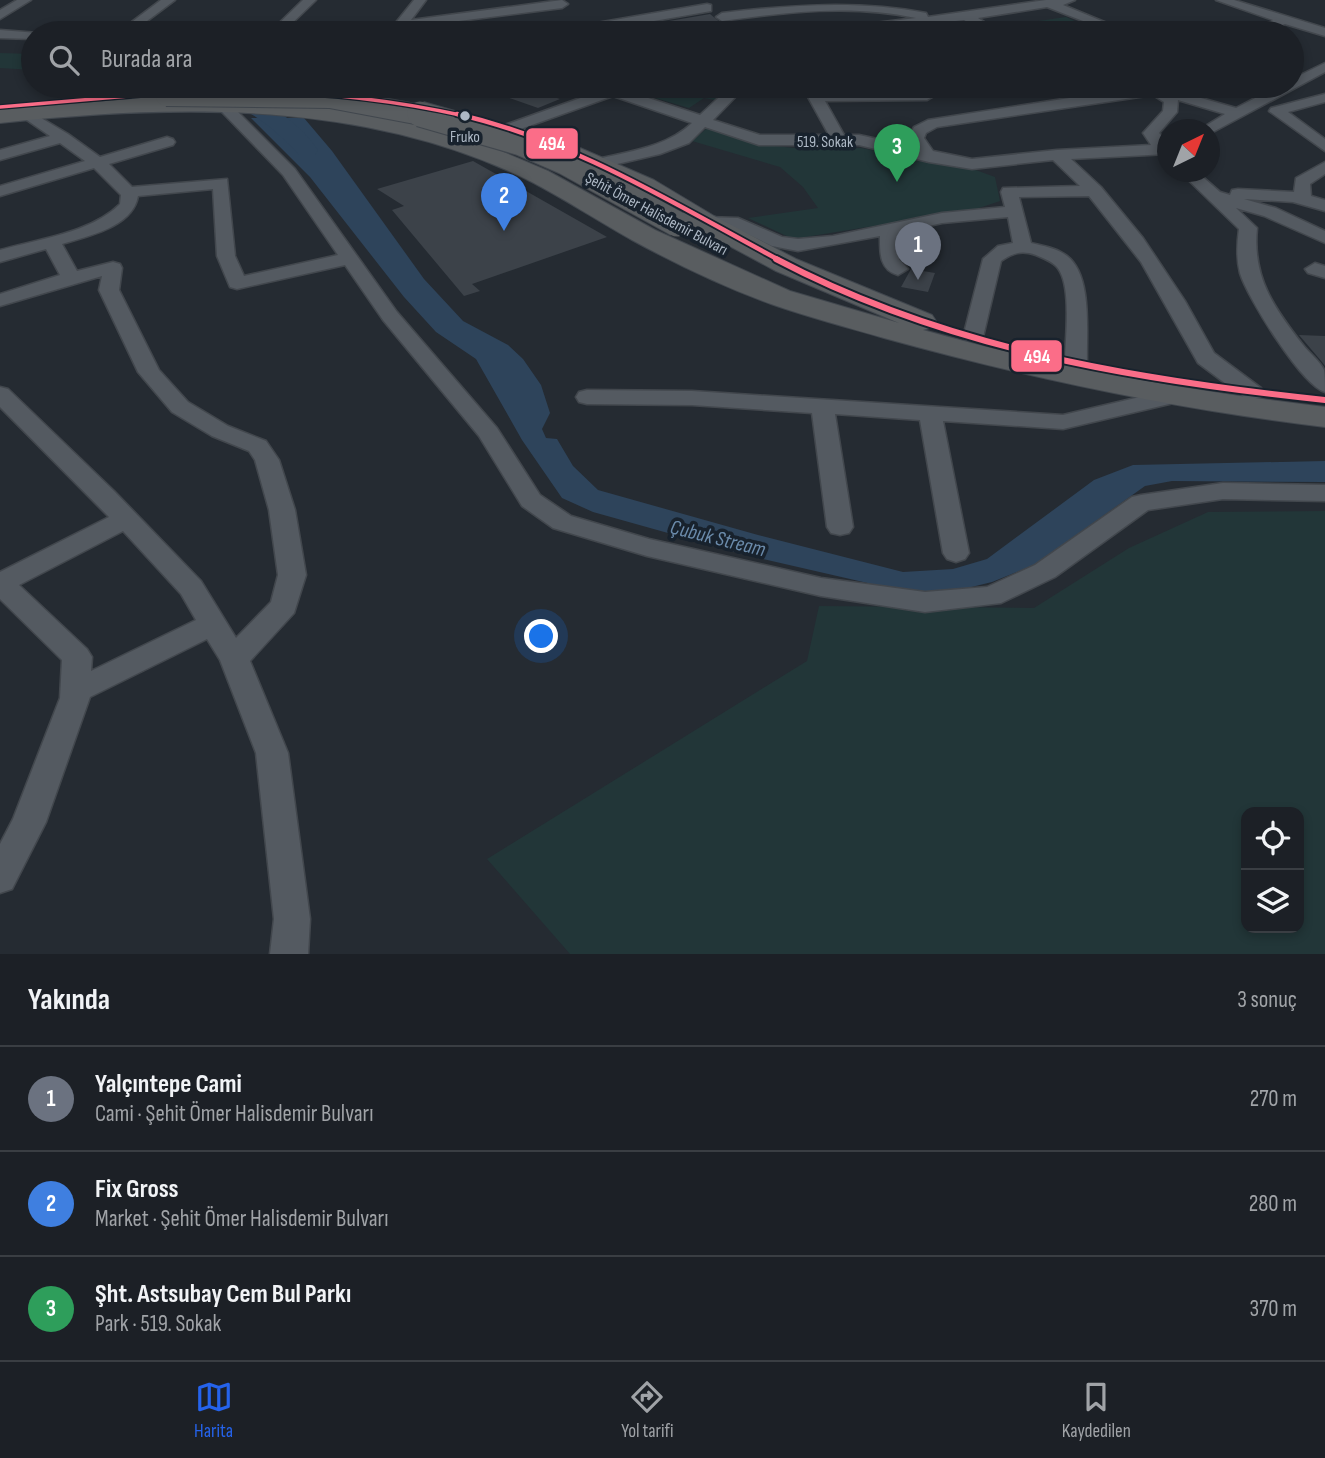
<!DOCTYPE html>
<html lang="tr">
<meta charset="utf-8">
<style>
:root{--surface:#1c2026;--page:#25282e;--text:#f1f3f6;--muted:#a0a3a7;--line:#3a3e43;--accent:#2563eb}
body{margin:0;font-family:"Sofia Sans Condensed",sans-serif;background:var(--page);color:var(--text)}
.controls{position:absolute;right:21px;bottom:21px;display:grid;overflow:hidden;border-radius:14px;box-shadow:0 4px 10px #0003}
.controls button{width:63px;height:63px;display:grid;place-items:center;padding:0;border:0;border-bottom:2px solid var(--line);background:var(--surface);color:var(--text);font:35px sans-serif}
.compass{position:absolute;left:1157px;top:119px;width:63px;height:63px;border-radius:50%;background:var(--surface);box-shadow:0 4px 10px #0003;rotate:43deg}
.you{position:absolute;left:542px;top:637px;width:24px;height:24px;margin:-18px;border:5px solid #fff;border-radius:50%;background:#1a73e8;box-shadow:0 0 0 10px #1a73e833}
.badge{display:grid;place-items:center;width:46px;height:46px;border-radius:50%;background:var(--accent);color:#fff;font-size:23px;font-weight:700}
.pin{position:absolute;translate:-50% -58px;filter:drop-shadow(0 2px 4px #0008)}
.pin::after{content:'';position:absolute;top:37px;width:24px;height:21px;background:inherit;clip-path:polygon(0 0,100% 0,50% 100%)}
.list{margin:0;padding:0;list-style:none}
h2{display:flex;justify-content:space-between;align-items:center;height:91px;margin:0;padding:0 28px;font-size:30px}
h2 small{font-size:23px;font-weight:400;color:var(--muted)}
.list li{display:grid;grid-template-columns:46px 1fr auto;gap:21px;align-items:center;box-sizing:border-box;height:105px;padding:0 28px;border-top:2px solid var(--line)}
.list b{display:block;font-size:26px;white-space:nowrap}
.list p{margin:0;font-size:23px;white-space:nowrap;color:var(--muted)}
.list em{font-size:23px;font-style:normal;color:var(--muted)}
.icon{flex:none;width:38px;height:38px;fill:none;stroke:currentColor;stroke-width:2;stroke-linecap:round;stroke-linejoin:round}
.map{position:relative;flex:none;width:1325px;height:954px;overflow:hidden}
.search{position:absolute;background:var(--surface);box-shadow:0 4px 10px #0003;left:21px;right:21px;top:21px;height:77px;display:flex;align-items:center;gap:18px;box-sizing:border-box;padding:0 24px;border-radius:38px;color:var(--muted);font-size:26px}
.sheet{height:406px;background:var(--surface)}
nav{display:flex;justify-content:space-around;align-items:center;box-sizing:border-box;height:98px;border-top:2px solid var(--line);background:var(--surface);font-size:19px;color:var(--muted)}
nav a{display:grid;justify-items:center;gap:4px}
nav .on{color:var(--accent)}
.map>svg:first-child{display:block}
.green{fill:#223638;fill-rule:evenodd}
.water{fill:#2e445b}
.lines{fill:none;stroke-linecap:round;stroke-linejoin:round}
.river{fill:#2e445b;fill-rule:evenodd}
.building{fill:#3c4249}
.minor-casing{stroke:#42474d;stroke-width:3}
.highway-casing{stroke:#41474e;stroke-width:2}
.minor{fill:#545a61;fill-rule:evenodd}
.highway{fill:#595d60;fill-rule:evenodd}
.highway-bridge-far1-casing{stroke:#41474e;stroke-width:22;stroke-linecap:butt}
.highway-bridge-casing{stroke:#41474e;stroke-width:27;stroke-linecap:butt}
.highway-bridge-far1{stroke:#595d60;stroke-width:20}
.highway-bridge{stroke:#595d60;stroke-width:25}
.bus-1-far2-casing{stroke:#18222d;stroke-width:6}
.bus-1-far1-casing{stroke:#18222d;stroke-width:8}
.bus-1-casing{stroke:#18222d;stroke-width:10}
.bus-1-far2{stroke:#fb6d88;stroke-width:3.5}
.bus-1-far1{stroke:#fb6d88;stroke-width:4.5}
.bus-1{stroke:#fb6d88;stroke-width:6}
.bus-dot{fill:#adb8c5;stroke:#18222d;stroke-width:2.5}
.labels{text-anchor:middle;stroke-width:7;stroke-linejoin:round;paint-order:stroke}
.far-bus-label{font-size:16px;fill:#adb8c5;stroke:#18222d}
.far-street-label{font-size:16px;fill:#adb8c5;stroke:#18222d}
.water-label{font-size:21px;font-style:italic;fill:#6b8bab;stroke:#18222d}
.line-badge{stroke:#18222d;stroke-width:2.5}
.badge-label{font-size:19px;text-anchor:middle;font-weight:bold;fill:#fff}
</style>
<div class="map">
<svg width="1325" height="954" viewBox="0 0 1325 954">
<rect width="100%" height="100%" fill="#252b32"/>
<path class="green" d="M1066,17L1085,26L1036,33L1018,24Z
M0,53L33,54V70L0,68Z
M650,86H734L719,101L704,98L689,108L635,92Z
M707,128L757,144L803,149L861,148L973,169L995,177L1000,201L973,210L793,239L748,218L818,208L803,187L780,167L692,141Z
M1325,511V954H570L487,859L807,661L819,606L1034,608L1129,548L1208,512ZM1246,812H1299V928H1246Z"/>
<path class="water" d="M251,118H304L332,151L424,279L463,321L508,345L523,359L541,385L550,413L542,429L546,438L557,439L573,466L598,490L758,535L903,572L953,569L987,559L1094,480L1133,465L1325,461V482L1172,481L1145,486L1034,565L992,582L955,591L911,593L750,556L593,512L562,498L522,440L476,359L436,332L404,297L310,177Z"/>
<g class="lines">
<path class="river" d="M157,86C218,83 281,96 318,150L315,155H299C253,106 232,101 167,92Z"/>
</g>
<path class="building" d="M710,14L721,23L741,33H641L640,26Z
M523,87L560,99L538,108L501,95Z
M473,161L607,237L472,284L480,291L464,296L392,210L404,206L377,189Z
M911,269L935,273L928,292L901,287Z
M1299,335L1325,336V366L1322,362Z"/>
<g class="lines">
<g class="minor-casing">
<path id="minor" d="M17,0H31L0,19V10Z
M161,0H175L131,33H117Z
M303,0H316L282,33H269Z
M414,0H426L411,20L562,0L568,4L562,8L404,28L400,33H392L390,30Z
M1046,0H1075L1063,5L1131,33H1114L1047,7L978,18L1001,33H986L964,20L855,33H820L826,29L916,18C852,4 786,12 722,21L716,17L722,13C790,5 859,0 926,13L928,17Z
M1216,0H1234L1325,28V36L1285,24L1258,33H1240L1273,20Z
M707,4L711,5V11L591,32L585,28L591,24Z
M0,30L38,33H33V39L0,38Z
M1325,63V72L1211,133L1210,130H1199L1225,114L1178,100L1177,112L1159,133L1168,142V154L1071,159L1101,187L1143,238L1185,301L1214,353L1261,388L1264,393L1261,398H1245L1198,363L1141,262L1089,196L1019,197L1031,243C1043,246 1057,248 1067,256C1093,276 1086,333 1087,363L1084,368H1068L1065,363C1065,340 1073,283 1056,266C1051,261 1043,258 1036,255C1021,250 1013,253 1001,261L983,337L980,341H966L963,337L983,259L998,246L1013,243L1008,217L942,223L898,233L899,259L908,269L898,275C879,270 880,252 880,236L798,251L772,246L735,228L705,227L696,222L705,217L738,218L782,237L798,239L833,236L942,213L1005,207L1001,192L1003,188L1080,186L1053,160L972,169L929,162L859,145H759L705,127L689,143L660,154L600,168L592,163L594,160C629,151 665,148 692,123L613,96L515,131L510,133L502,128L505,125L614,86H634L627,91L700,115L731,86H746L713,120L760,135H829L808,97L807,86H821L822,93H932L934,96L927,100L825,101L844,135H859L914,147L908,138L914,127L928,120L1147,86H1159L1236,108L1278,86H1292V79ZM1153,95L1164,102L1163,111L1143,133L1151,145L1057,150L972,159L933,151L924,138L926,133L937,127Z
M334,86H349L334,97L327,93Z
M1325,94V102L1288,112L1325,139V151L1269,111L1271,108Z
M227,105L232,106L295,169L397,312L497,428L540,495L571,516L649,539L821,578L925,592L987,587L1035,565L1132,497L1141,495L1223,483L1325,485V501L1223,499L1148,510L1055,577L1001,603L925,612L821,596L647,556L553,528L522,506L479,436L383,320L345,265L237,289L230,287L217,256L213,189L138,196C133,227 88,236 62,244L77,271L113,262L120,264L122,268L119,290L159,370L188,402L228,426L266,441L279,460L295,510L306,575L294,613L250,661L288,753L310,919L308,954H270L274,919L256,753L220,660L207,639L90,697L46,822L12,889L0,893V844L13,819L60,698L62,660L0,599V572L109,517L0,407V387L8,389L114,491L201,581L236,638L271,602L278,575L269,510L255,460L249,451L212,436L172,412L138,372L99,290L102,276L0,306V294L60,275L46,249L0,262V250C38,239 91,233 120,204L121,195L94,168L0,196V186L85,161L60,143L0,160V150L50,136L21,116L19,113L26,109L68,134L100,157L167,137L173,139L175,142L173,145L109,164L132,187L227,179L235,256L244,276L338,255L283,175L222,112L220,109L222,106ZM123,531L181,594L196,620L91,671L92,657L87,649L19,585Z
M1325,162V174L1310,184L1311,196L1325,200V211L1293,202L1244,199L1276,208L1325,231V243L1264,216L1236,208L1257,228C1252,277 1274,308 1303,345C1309,353 1320,361 1324,370C1325,376 1325,386 1325,392C1302,386 1247,297 1240,273C1236,258 1237,244 1239,229L1180,172H1197L1220,192L1230,195L1232,190L1238,189L1294,192L1296,178Z
M1315,263L1325,266V278L1308,273L1305,269Z
M1174,389L1182,391L1185,396L1182,401L1063,429L943,421L969,553L965,559L956,562L947,559L943,553L920,420L835,414L853,527L849,533L840,535L831,533L827,527L812,413L692,405L587,404L579,402L576,397L579,392L587,390L692,391L1063,415Z"/>
</g>
<g class="highway-casing">
<path id="highway" d="M190,86H210L216,91L213,96L193,98L331,106L386,116L475,140L548,171L655,230L790,291L899,323L776,271L696,228L636,190L520,139L516,134L520,129H536L654,180L714,216L796,259L932,315L936,321L932,327L923,330C1055,367 1189,391 1325,407V427C1175,409 1029,378 884,338C846,327 808,317 771,304C724,287 676,264 632,240C598,221 565,199 530,181C367,100 177,104 0,123V109L132,99L130,96L133,91L141,90Z"/>
</g>
<use href="#minor" class="minor"/>
<use href="#highway" class="highway"/>
<g class="highway-bridge-far1-casing">
<path id="highway-bridge-far1" d="M166,96L330,98L426,116"/>
</g>
<g class="highway-bridge-casing">
<path id="highway-bridge" d="M420,114L521,143L565,162L677,224"/>
</g>
<use href="#highway-bridge-far1" class="highway-bridge-far1"/>
<use href="#highway-bridge" class="highway-bridge"/>
<g class="bus-1-far2-casing">
<path id="bus-1-far2" d="M214,91C299,90 381,97 465,116
M0,107L164,93"/>
</g>
<g class="bus-1-far1-casing">
<path id="bus-1-far1" d="M457,114C575,141 674,204 779,260"/>
</g>
<g class="bus-1-casing">
<path id="bus-1" d="M776,259C947,349 1135,380 1325,400"/>
</g>
<use href="#bus-1-far2" class="bus-1-far2"/>
<use href="#bus-1-far1" class="bus-1-far1"/>
<use href="#bus-1" class="bus-1"/>
</g>
<circle class="bus-dot" cx="465" cy="116" r="6"/>
<g class="labels">
<g class="far-bus-label">
<text x="465" y="142">Fruko</text>
</g>
<g class="far-street-label">
<text x="825" y="147">519. Sokak</text>
<text transform="translate(657 213) rotate(28)" y="6">Şehit Ömer Halisdemir Bulvarı</text>
</g>
<g class="water-label">
<text transform="translate(718 538) rotate(14)" y="7">Çubuk Stream</text>
</g>
</g>
<g class="line-badge">
<rect x="525" y="127" width="54" height="33" rx="7" fill="#fb6d88"/>
<rect x="1010" y="339" width="53" height="34" rx="7" fill="#fb6d88"/>
</g>
<g class="badge-label">
<text x="552" y="150">494</text>
<text x="1037" y="363">494</text>
</g>
</svg>
<div class="controls">
<button><svg class="icon" aria-label="locate" viewBox="0 0 24 24"><circle cx="12" cy="12" r="6"/><path d="M12 2v4M12 18v4M2 12h4M18 12h4"/></svg></button>
<button><svg class="icon" aria-label="layers" viewBox="0 0 24 24"><path d="M12 4l9 5-9 5-9-5zM3 14l9 5 9-5"/></svg></button>
</div>
<svg class="compass" viewBox="-18 -18 36 36"><path d="M0-13l5 13h-10z" fill="#e53935"/><path d="M0 13l5-13h-10z" fill="#a0a3a7"/></svg>
<div class="you"></div>
<div class="pin badge" style="left:918px;top:280px;background:#6b7280">1</div>
<div class="pin badge" style="left:504px;top:231px;background:#3f7fe0">2</div>
<div class="pin badge" style="left:897px;top:182px;background:#2e9e5b">3</div>
<div class="search"><svg class="icon" aria-label="search" viewBox="0 0 24 24"><circle cx="10" cy="10" r="6"/><path d="M15 15l6 6"/></svg>Burada ara</div>
</div>
<section class="sheet">
<h2>Yakında<small>3 sonuç</small></h2>
<ul class="list">
<li><span class="badge" style="background:#6b7280">1</span><div><b>Yalçıntepe Cami</b><p>Cami · Şehit Ömer Halisdemir Bulvarı</p></div><em>270 m</em></li>
<li><span class="badge" style="background:#3f7fe0">2</span><div><b>Fix Gross</b><p>Market · Şehit Ömer Halisdemir Bulvarı</p></div><em>280 m</em></li>
<li><span class="badge" style="background:#2e9e5b">3</span><div><b>Şht. Astsubay Cem Bul Parkı</b><p>Park · 519. Sokak</p></div><em>370 m</em></li>
</ul>
</section>
<nav>
<a class="on"><svg class="icon" aria-label="map" viewBox="0 0 24 24"><path d="M3 6l6-2 6 2 6-2v14l-6 2-6-2-6 2zM9 4v14M15 6v14"/></svg>Harita</a>
<a><svg class="icon" aria-label="directions" viewBox="0 0 24 24"><path d="M12 3l9 9-9 9-9-9zM9 14v-3h6M13 9l2 2-2 2"/></svg>Yol tarifi</a>
<a><svg class="icon" aria-label="saved" viewBox="0 0 24 24"><path d="M7 4h10v16l-5-4-5 4z"/></svg>Kaydedilen</a>
</nav>
